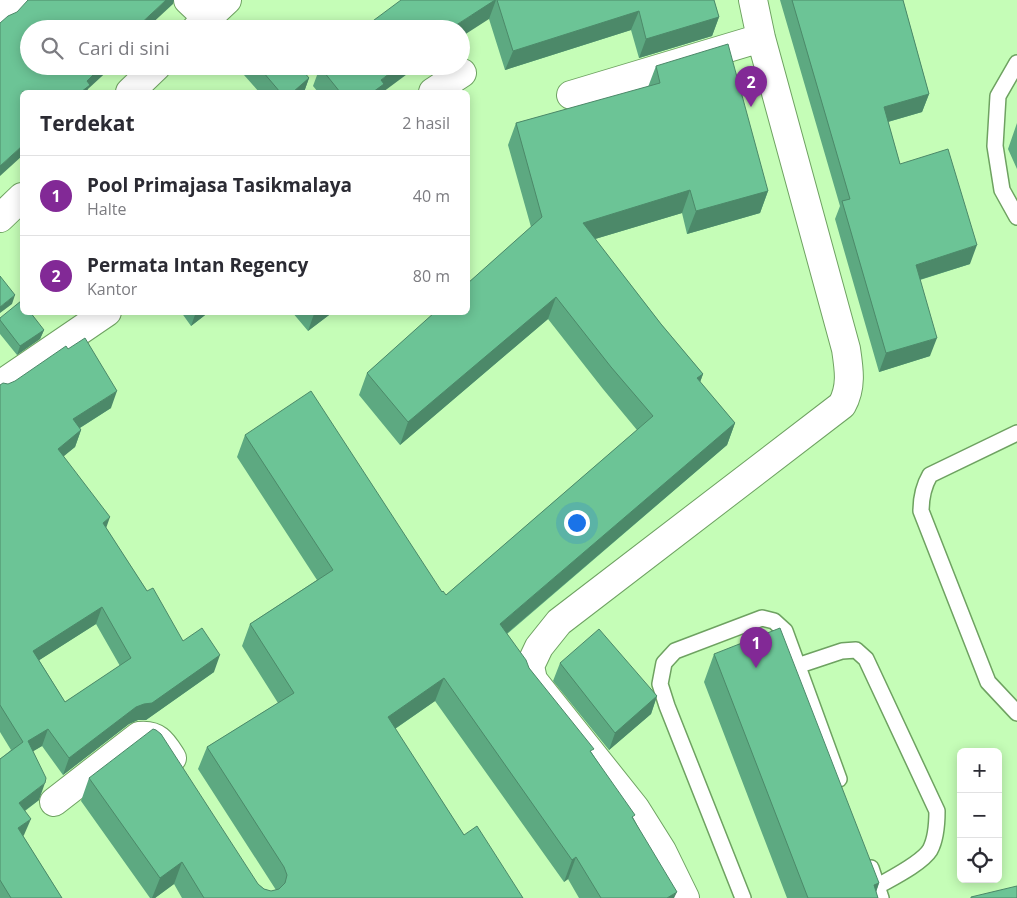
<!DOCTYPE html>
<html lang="id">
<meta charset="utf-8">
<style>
:root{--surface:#fff;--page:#f2f2f3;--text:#2b2b33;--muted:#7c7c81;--line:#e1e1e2;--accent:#822996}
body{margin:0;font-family:"Open Sans",sans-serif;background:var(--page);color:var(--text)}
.controls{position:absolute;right:15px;bottom:15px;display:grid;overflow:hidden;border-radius:8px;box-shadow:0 2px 12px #0003}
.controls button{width:45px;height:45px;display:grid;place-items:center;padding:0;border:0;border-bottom:1px solid var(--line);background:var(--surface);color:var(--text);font:25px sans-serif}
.you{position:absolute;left:576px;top:522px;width:18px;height:18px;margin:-12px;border:4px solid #fff;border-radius:50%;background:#1a73e8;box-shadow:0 0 0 8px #1a73e833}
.badge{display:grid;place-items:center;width:32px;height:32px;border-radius:50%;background:var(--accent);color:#fff;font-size:16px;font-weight:700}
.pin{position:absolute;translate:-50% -41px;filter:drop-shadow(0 1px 2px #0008)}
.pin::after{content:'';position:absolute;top:26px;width:18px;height:15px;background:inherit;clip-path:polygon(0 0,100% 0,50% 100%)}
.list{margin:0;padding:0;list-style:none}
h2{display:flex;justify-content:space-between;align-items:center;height:65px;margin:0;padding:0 20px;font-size:21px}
h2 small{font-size:16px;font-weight:400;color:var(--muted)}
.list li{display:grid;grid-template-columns:32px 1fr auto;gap:15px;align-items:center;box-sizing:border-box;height:80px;padding:0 20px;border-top:1px solid var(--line)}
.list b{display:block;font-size:19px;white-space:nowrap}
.list p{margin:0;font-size:16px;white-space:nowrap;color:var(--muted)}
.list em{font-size:16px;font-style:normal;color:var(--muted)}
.icon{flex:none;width:28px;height:28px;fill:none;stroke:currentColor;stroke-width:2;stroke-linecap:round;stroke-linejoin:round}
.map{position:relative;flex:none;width:1017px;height:898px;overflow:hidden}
.search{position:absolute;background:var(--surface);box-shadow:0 2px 12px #0003;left:20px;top:20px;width:450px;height:55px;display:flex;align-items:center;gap:12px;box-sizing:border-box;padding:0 18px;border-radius:28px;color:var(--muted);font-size:19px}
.panel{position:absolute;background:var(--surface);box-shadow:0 2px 12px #0003;left:20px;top:90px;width:450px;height:225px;border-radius:8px}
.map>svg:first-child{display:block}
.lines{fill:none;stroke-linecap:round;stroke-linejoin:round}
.service-casing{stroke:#6ea261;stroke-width:18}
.minor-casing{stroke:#6ea261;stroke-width:30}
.service{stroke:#fff;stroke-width:15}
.minor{stroke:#fff;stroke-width:28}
.wall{fill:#5da981;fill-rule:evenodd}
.shaded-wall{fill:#4c8969}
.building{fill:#6cc496;stroke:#4c8969;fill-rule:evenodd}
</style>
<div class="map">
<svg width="1017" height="898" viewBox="0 0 1017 898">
<rect width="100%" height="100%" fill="#c5fdb7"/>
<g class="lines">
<g class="service-casing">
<path id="service" d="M1017,63L998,96L995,146L1002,190L1017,217
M1017,433L930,475C923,487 921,497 921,511L988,682L1017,713
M797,666L842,651L856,650L866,659L937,811C937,824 936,839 930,850C922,863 892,878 878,886
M871,868L881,898
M743,898L667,706L660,684L664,663L675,651L762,618L774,621L785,631L839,779"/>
</g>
<g class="minor-casing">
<path id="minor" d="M188,0L207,18
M0,16L16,0
M196,29L227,0
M130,92L157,66
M433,92L462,73
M571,95L761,38
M0,218L22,197
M0,385L107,312
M54,802L139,736C158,734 163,744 172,758
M685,898L662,851L635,808L533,680L530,666L539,647L559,622L842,405C852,387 849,369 846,349L761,38L753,0"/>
</g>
<use href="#service" class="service"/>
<use href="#minor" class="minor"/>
</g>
<path class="wall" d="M401,0H714L719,17L712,36L639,58L631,30L505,70L489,19Z
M780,0H903L929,94L922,112L888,122L900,164L970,264L920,280L930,356L879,372L835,219L840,206Z
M248,66H299L309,78L304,92H259L244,75Z
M656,66L768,191L760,213L687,234L682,213L595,239L661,324L703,374L700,382L735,423L727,445L507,634L529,668L592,753L634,819L674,898H579L568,879L564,882L435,701L395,729L464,835L523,898H182L174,884L155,898H150L81,801L89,778L258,884L264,889L271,891L276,890L198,769L207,747L278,703L242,646L250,624L317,580L237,457L245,435L446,595L637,430L603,389L548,319L400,445L359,395L367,373L531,227L508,145L516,123L648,87Z
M320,67L383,92H318L313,86Z
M1017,123V169L1008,149Z
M181,312H209L191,326Z
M292,312H333L308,331Z
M0,318L44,330L40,339L17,355L0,334Z
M0,385L111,408L80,428L81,430L75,447L63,456L106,528L147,591L183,641L214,672L146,720H138L129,724L63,775L42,746L33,751L39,800L25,811L24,835L23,836L62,898H0V759L11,750L0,732ZM96,624L120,666L65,702L39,660Z
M714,654L879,883L876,892L878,898H787L704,682Z
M560,663L657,696L651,714L609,750L553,681Z"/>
<path class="shaded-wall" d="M166,0H174L173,4L146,29H135Z
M495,0H496L489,19L461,37V29H450Z
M639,11L631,30L505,70L513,51Z
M719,17L712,36L639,58L646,39Z
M102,66H113L88,89L87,92H81L87,81Z
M399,66H418L383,92H373L381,80Z
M309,78L304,92H293Z
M929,94L922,112L877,125L884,107Z
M22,146V156L0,176V166Z
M690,190L682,213L575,245L583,223Z
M768,191L760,213L687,234L696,211Z
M977,245L970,264L909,283L916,265Z
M15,295L12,304L0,313V307Z
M556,297L548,319L400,445L408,422Z
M196,312H209L191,326Z
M316,312H333L308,331L314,314Z
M44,330L40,339L17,355L20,346Z
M937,338L930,356L879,372L886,353Z
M703,374L695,396L697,378Z
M117,391L111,408L67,436L73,419Z
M735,423L727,445L492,646L500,624Z
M81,430L75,447L52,466L58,449Z
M110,517L104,534L103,523Z
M102,607L96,624L27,668L33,651Z
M220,655L214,672L146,720H138L129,724L63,775L69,758L136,707Z
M444,678L435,701L380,739L388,717Z
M657,696L651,714L609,750L615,733Z
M48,729L42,746L22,758L28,741Z
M45,783L39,800L12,820L19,803Z
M31,819L24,835L12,845L18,828Z
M576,857L568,879L564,882L572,860Z
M182,862L174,884L155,898H152L160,878Z
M879,883L874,898V885Z
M677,892L674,898H667Z"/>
<path class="building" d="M28,0H166L135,29H29V66H102L87,81L90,85L81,92H22V146L0,166V23L8,16L17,12Z
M401,0H495L450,29H362Z
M497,0H714L719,17L646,39L639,11L513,51Z
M792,0H903L929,94L884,107L900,164L948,149L977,245L916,265L937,338L886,353L842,201L850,199Z
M728,44L768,191L696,211L690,190L583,223L661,324L703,374L697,378L735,423L500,624L526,660L529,668L594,749L590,751L635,815L632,817L677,892L667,898H601L576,857L572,860L444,678L388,717L464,835L477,826L523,898H204L182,862L160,878L89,778L153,729L156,730L161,734L258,884L264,889L271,891L279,889L285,883L287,875L284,867L207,747L294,693L250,624L333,570L245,435L311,391L442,592L443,591L446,595L653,416L611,367L556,297L408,422L367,373L435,312H468V283L542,217L516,123L660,83L656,66Z
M258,66H299L309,78L293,92H280Z
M321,66H399L381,80L384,84L373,92H340L320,67Z
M0,276L15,295L0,307Z
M21,301L22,303V312H30L44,330L20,346L0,320V318Z
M85,338L117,391L73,419L81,430L58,449L110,517L103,523L147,591L153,588L183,641L202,628L220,655L152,703L144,704L136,707L69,758L48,729L28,741L46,778L45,783L19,803L31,819L18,828L62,898H11L0,880V759L23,742L0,705V385L3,383L8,384L15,381L66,346L68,349ZM102,607L131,658L65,702L33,651Z
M780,628L879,883L874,885L878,898H808L714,654Z
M599,629L657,696L615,733L560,663Z
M1017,886V898H971V897Z"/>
</svg>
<div class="controls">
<button>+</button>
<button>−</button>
<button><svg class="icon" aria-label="locate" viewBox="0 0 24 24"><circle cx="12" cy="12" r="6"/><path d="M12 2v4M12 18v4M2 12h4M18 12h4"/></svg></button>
</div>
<div class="you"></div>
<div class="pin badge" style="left:756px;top:668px">1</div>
<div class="pin badge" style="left:751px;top:107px">2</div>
<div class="search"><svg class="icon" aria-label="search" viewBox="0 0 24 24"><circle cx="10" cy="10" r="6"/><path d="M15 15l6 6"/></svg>Cari di sini</div>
<section class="panel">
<h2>Terdekat<small>2 hasil</small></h2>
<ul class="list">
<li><span class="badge">1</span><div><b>Pool Primajasa Tasikmalaya</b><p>Halte</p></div><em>40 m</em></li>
<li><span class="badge">2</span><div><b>Permata Intan Regency</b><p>Kantor</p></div><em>80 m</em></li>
</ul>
</section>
</div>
